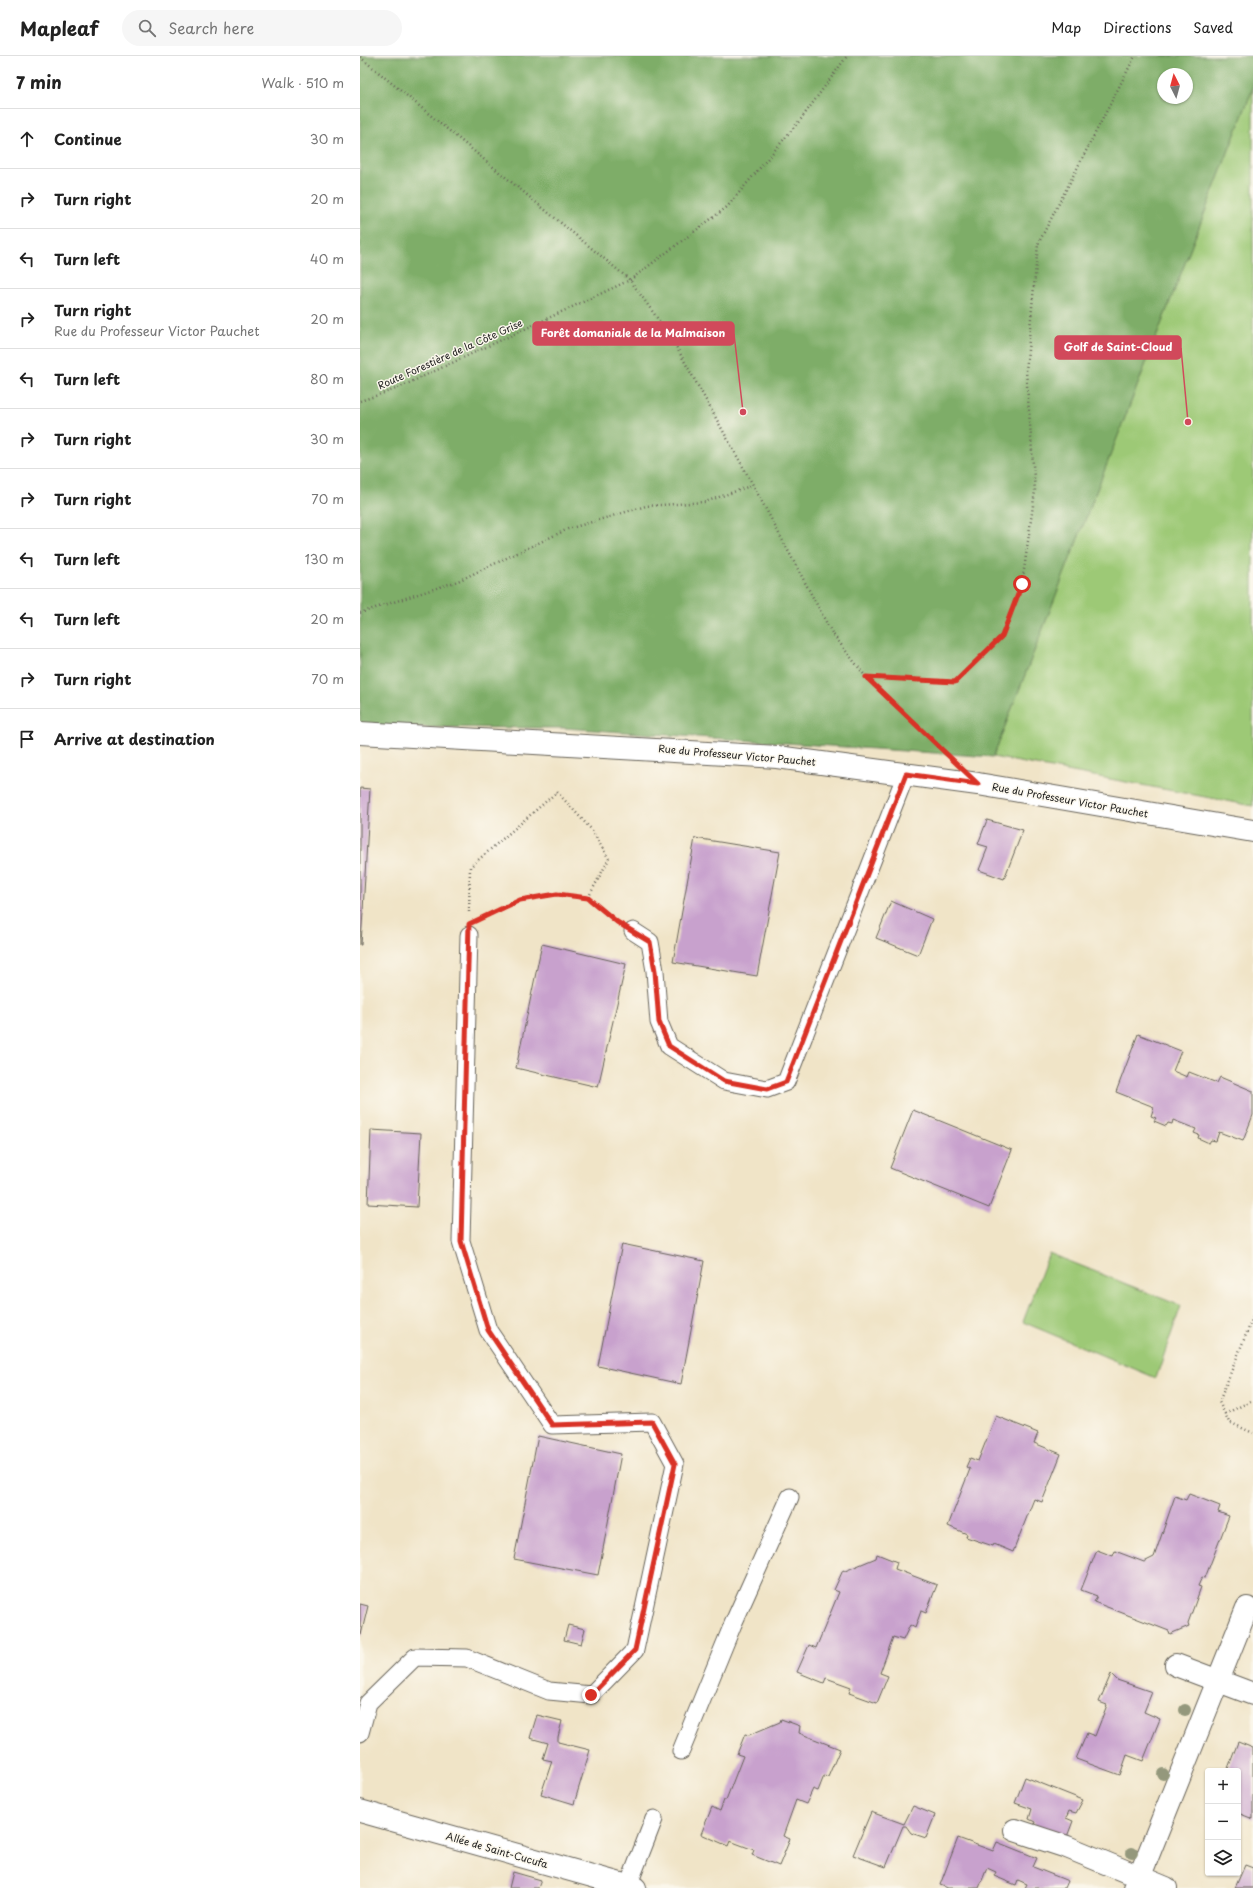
<!DOCTYPE html>
<meta charset="utf-8">
<style>
:root{--surface:#fff;--page:#f6f6f6;--text:#222;--muted:#767676;--line:#e0e0e0}
body{margin:0;font-family:"Playpen Sans",sans-serif;background:var(--page);color:var(--text)}
.controls{position:absolute;right:12px;bottom:12px;display:grid;overflow:hidden;border-radius:4px;box-shadow:0 1px 3px #0004}
.controls button{width:36px;height:36px;display:grid;place-items:center;padding:0;border:0;border-bottom:1px solid var(--line);background:var(--surface);color:var(--text);font:20px sans-serif}
.compass{position:absolute;left:797px;top:12px;width:36px;height:36px;border-radius:50%;background:var(--surface);box-shadow:0 1px 3px #0004;rotate:354deg}
.stop{position:absolute;width:12px;height:12px;margin:-9px;border:3px solid #d93025;border-radius:50%;background:#fff}
.stop.end{background:#d93025;border-color:#fff;box-shadow:0 1px 4px #0008}
.list{margin:0;padding:0;list-style:none}
h2{display:flex;justify-content:space-between;align-items:center;height:52px;margin:0;padding:0 16px;font-size:17px}
h2 small{font-size:13px;font-weight:400;color:var(--muted)}
.list li{display:grid;grid-template-columns:26px 1fr auto;gap:12px;align-items:center;box-sizing:border-box;height:60px;padding:0 16px;border-top:1px solid var(--line)}
.list b{display:block;font-size:15px;white-space:nowrap}
.list p{margin:0;font-size:13px;white-space:nowrap;color:var(--muted)}
.list em{font-size:13px;font-style:normal;color:var(--muted)}
.icon{flex:none;width:22px;height:22px;fill:none;stroke:currentColor;stroke-width:2;stroke-linecap:round;stroke-linejoin:round}
.map{position:relative;flex:none;width:893px;height:1832px;overflow:hidden}
header{display:flex;align-items:center;gap:24px;box-sizing:border-box;height:56px;padding:0 20px;background:var(--surface);border-bottom:1px solid var(--line)}
header strong{font-size:19px}
nav{display:flex;gap:22px;margin-inline-start:auto;font-size:14px}
.search{width:280px;height:36px;background:var(--page);display:flex;align-items:center;gap:10px;box-sizing:border-box;padding:0 14px;border-radius:22px;color:var(--muted);font-size:15px}
main{display:flex}
aside{flex:1;background:var(--surface)}
.map>svg:first-child{display:block}
.green{fill:#9dc976;stroke:#5c7249}
.forest{fill:#7ead67;stroke:#4d6442;fill-rule:evenodd}
.building{fill:#c8a1cd}
.lines{fill:none;stroke-linecap:round;stroke-linejoin:round}
.service-casing{stroke:#666258;stroke-width:19}
.minor-casing{stroke:#666258;stroke-width:24}
.tertiary-casing{stroke:#666258;stroke-width:24}
.path{stroke:#666258;stroke-width:2.5;stroke-dasharray:1 3;stroke-linecap:butt}
.service{stroke:#fff;stroke-width:17}
.minor{stroke:#fff;stroke-width:22}
.tertiary{stroke:#fff;stroke-width:22}
.tree{fill:#94987b}
.route{stroke:#d93025;stroke-width:5}
.labels{text-anchor:middle;stroke-width:3;stroke-linejoin:round;paint-order:stroke}
.street-label{font-size:10px;fill:#1c1c1c;stroke:#fbf7ec}
.leader{fill:none;stroke:#d1495b;stroke-width:1.5}
.callout-dot{fill:#d1495b;stroke:#fbf7ec;stroke-width:1.5}
.callout{fill:#d1495b;stroke:#d1495b;stroke-width:1.5}
.callout-label{font-size:11px;text-anchor:middle;font-weight:bold;fill:#fff}
</style>
<header>
<strong>Mapleaf</strong>
<div class="search"><svg class="icon" aria-label="search" viewBox="0 0 24 24"><circle cx="10" cy="10" r="6"/><path d="M15 15l6 6"/></svg>Search here</div>
<nav><a>Map</a><a>Directions</a><a>Saved</a></nav>
</header>
<main>
<aside>
<h2>7 min<small>Walk · 510 m</small></h2>
<ul class="list">
<li><svg class="icon" aria-label="ahead" viewBox="0 0 24 24"><path d="M12 20V5M6 11l6-6 6 6"/></svg><div><b>Continue</b></div><em>30 m</em></li>
<li><svg class="icon" aria-label="right" viewBox="0 0 24 24"><path d="M7 20v-9h11M14 6l5 5-5 5"/></svg><div><b>Turn right</b></div><em>20 m</em></li>
<li><svg class="icon" aria-label="left" viewBox="0 0 24 24"><path d="M17 20v-9H6M10 6l-5 5 5 5"/></svg><div><b>Turn left</b></div><em>40 m</em></li>
<li><svg class="icon" aria-label="right" viewBox="0 0 24 24"><path d="M7 20v-9h11M14 6l5 5-5 5"/></svg><div><b>Turn right</b><p>Rue du Professeur Victor Pauchet</p></div><em>20 m</em></li>
<li><svg class="icon" aria-label="left" viewBox="0 0 24 24"><path d="M17 20v-9H6M10 6l-5 5 5 5"/></svg><div><b>Turn left</b></div><em>80 m</em></li>
<li><svg class="icon" aria-label="right" viewBox="0 0 24 24"><path d="M7 20v-9h11M14 6l5 5-5 5"/></svg><div><b>Turn right</b></div><em>30 m</em></li>
<li><svg class="icon" aria-label="right" viewBox="0 0 24 24"><path d="M7 20v-9h11M14 6l5 5-5 5"/></svg><div><b>Turn right</b></div><em>70 m</em></li>
<li><svg class="icon" aria-label="left" viewBox="0 0 24 24"><path d="M17 20v-9H6M10 6l-5 5 5 5"/></svg><div><b>Turn left</b></div><em>130 m</em></li>
<li><svg class="icon" aria-label="left" viewBox="0 0 24 24"><path d="M17 20v-9H6M10 6l-5 5 5 5"/></svg><div><b>Turn left</b></div><em>20 m</em></li>
<li><svg class="icon" aria-label="right" viewBox="0 0 24 24"><path d="M7 20v-9h11M14 6l5 5-5 5"/></svg><div><b>Turn right</b></div><em>70 m</em></li>
<li><svg class="icon" aria-label="arrive" viewBox="0 0 24 24"><path d="M6 21V4h12l-3 4 3 4H6"/></svg><div><b>Arrive at destination</b></div></li>
</ul>
</aside>
<div class="map">
<svg width="893" height="1832" viewBox="0 0 893 1832">
<rect width="100%" height="100%" fill="#fbf7ec"/>
<filter id="ink" filterUnits="userSpaceOnUse"><feTurbulence type="fractalNoise" baseFrequency=".025" numOctaves="2"/><feDisplacementMap in="SourceGraphic" scale="8" xChannelSelector="R" yChannelSelector="G"/><feConvolveMatrix kernelMatrix="1 2 1 2 8 2 1 2 1" color-interpolation-filters="sRGB"/></filter>
<filter id="wash" filterUnits="userSpaceOnUse"><feTurbulence type="fractalNoise" baseFrequency=".012" numOctaves="4" result="noise"/><feDisplacementMap in="SourceGraphic" scale="16" xChannelSelector="R" yChannelSelector="G"/><feGaussianBlur stdDeviation="0.9" result="paint"/><feColorMatrix in="noise" values="0 0 0 0 0 0 0 0 0 0 0 0 0 0 0 0 0 1.4 0 .05"/><feComposite in="paint" operator="in"/></filter>
<g filter="url(#wash)">
<rect width="100%" height="100%" fill="#f0e4c7"/>
<path class="green" d="M893,32V750L633,701Z
M689,1197L821,1250L796,1322L663,1266Z"/>
<path class="forest" d="M0,0H893V32L633,701L203,672L0,671ZM803,18H827V42H803Z"/>
<g id="blocks">
<path class="building" d="M0,732L10,733L1,889H0Z
M627,764L663,774L644,823L619,814L628,791L618,788Z
M335,782L420,796L397,920L313,906Z
M531,845L572,863L558,899L516,882Z
M182,888L266,908L238,1031L156,1012Z
M778,978L821,995L813,1015L827,1021L829,1016L857,1027L860,1021L893,1035V1059L883,1085L859,1076L856,1085L851,1084L849,1087L838,1082L839,1079L834,1077L836,1073L813,1064L812,1068L808,1067L806,1070L794,1065L796,1062L791,1060L794,1051L756,1036Z
M553,1054L652,1094L629,1152L530,1112Z
M11,1074L61,1077L57,1151L8,1148Z
M262,1188L344,1205L321,1328L238,1310Z
M636,1360L678,1377L674,1387L701,1398L682,1446L674,1443L653,1496L634,1488L633,1490L606,1481L607,1478L588,1470L610,1413L606,1411L610,1402L618,1405Z
M178,1380L261,1398L238,1519L154,1503Z
M829,1438L860,1450L858,1456L869,1460L845,1522L842,1521L838,1530L841,1531L828,1567L829,1570L810,1578L809,1575L734,1546L737,1540L721,1534L737,1494L753,1500L755,1495L784,1506L794,1501L815,1440L826,1444Z
M517,1498L537,1506L535,1513L577,1529L566,1557L561,1555L555,1572L550,1569L543,1584L533,1581L520,1617L528,1620L517,1647L489,1637L491,1631L466,1622L464,1627L437,1616L449,1589L456,1592L479,1536L474,1534L483,1514L485,1515L516,1502Z
M0,1548L8,1550L1,1579H0Z
M208,1569L225,1573L221,1588L204,1584Z
M751,1618L757,1624L792,1636L784,1656L800,1663L783,1705L767,1699L760,1719L716,1703L727,1677L735,1680L747,1649L739,1646Z
M177,1659L202,1665L198,1681V1686L230,1694L214,1748L181,1738L192,1705L183,1703L188,1687L170,1682Z
M421,1663L440,1670L439,1677L480,1693L468,1721L464,1720L458,1735L453,1733L446,1748L436,1744L423,1780L430,1783L419,1810L392,1799L394,1794L370,1785L368,1790L341,1778L352,1751L360,1755L364,1744H366L383,1700L377,1698L385,1678L389,1679L420,1666Z
M878,1686L893,1692V1763L878,1757V1715H867Z
M665,1721L723,1744L716,1757L709,1755L706,1762L713,1765L705,1786L673,1773L675,1766L669,1763L672,1753L655,1747Z
M553,1750L575,1759L566,1782L551,1777L546,1770H543L526,1811L493,1799L511,1756L544,1768Z
M598,1782L633,1795L637,1786L677,1802L673,1811L708,1825L705,1832H665L667,1828L658,1824L656,1829L646,1825L634,1820L636,1816L627,1812L619,1832H588L580,1829Z
M885,1809L893,1812V1832H875Z
M153,1816L181,1824L178,1832H149Z"/>
</g>
</g>
<g filter="url(#ink)">
<use href="#blocks" fill-opacity="0" stroke="#666258" stroke-width="1"/>
<g class="lines">
<g class="service-casing">
<path id="service" d="M273,875L290,886L295,915L299,966L309,990L364,1025L407,1033L426,1026L546,718
M0,1677L8,1647L55,1601L107,1602L189,1635L231,1639L275,1594L315,1408L292,1366L192,1369L128,1274L101,1185L109,879
M321,1695L373,1568L430,1441
M268,1830L294,1763"/>
</g>
<g class="minor-casing">
<path id="minor" d="M816,1609L893,1638
M0,1755L275,1832
M655,1774L707,1791L806,1832
M775,1832L887,1552"/>
</g>
<g class="tertiary-casing">
<path id="tertiary" d="M0,677L417,701L618,728L893,775"/>
</g>
<path class="path" d="M0,1L270,224L312,283L393,429L472,577L506,621L586,697
M0,345L36,333L270,224L367,151L441,63L487,0
M0,557L98,525L208,473L286,450L345,446L393,429
M507,621L595,626L642,580L662,528L675,435L666,315L678,188L775,0
M109,856L110,811L197,736L231,773L249,803L228,842
M124,861L160,844L197,838L228,842L255,864
M893,1261L859,1346L869,1366L893,1377
M865,1358L893,1344"/>
<use href="#service" class="service"/>
<use href="#minor" class="minor"/>
<use href="#tertiary" class="tertiary"/>
</g>
<g class="tree">
<circle cx="825" cy="1654" r="6"/>
<circle cx="803" cy="1718" r="6"/>
<circle cx="772" cy="1797" r="6"/>
</g>
</g>
<g class="lines" filter="url(#ink)">
<path class="route" d="M231,1639L275,1594L315,1408L292,1366L192,1369L128,1274L101,1185L109,868L160,844L197,838L228,842L257,866L290,886L295,915L299,966L309,990L364,1025L407,1033L426,1026L546,718L618,728L506,621L595,626L642,580L662,528"/>
</g>
<g class="labels">
<g class="street-label">
<text transform="translate(90 298) rotate(-24)" y="4">Route Forestière de la Côte Grise</text>
<text transform="translate(377 699) rotate(5)" y="4">Rue du Professeur Victor Pauchet</text>
<text transform="translate(710 744) rotate(10)" y="4">Rue du Professeur Victor Pauchet</text>
<text transform="translate(137 1794) rotate(16)" y="4">Allée de Saint-Cucufa</text>
</g>
</g>
<path class="leader" d="M383 356L374 278M828 366L821 292"/>
<g class="callout-dot">
<circle cx="383" cy="356" r="4"/>
<circle cx="828" cy="366" r="4"/>
</g>
<g class="callout">
<rect x="173" y="266" width="201" height="23" rx="4"/>
<rect x="695" y="280" width="126" height="23" rx="4"/>
</g>
<g class="callout-label">
<text x="273" y="281">Forêt domaniale de la Malmaison</text>
<text x="758" y="295">Golf de Saint-Cloud</text>
</g>
</svg>
<div class="controls">
<button>+</button>
<button>−</button>
<button><svg class="icon" aria-label="layers" viewBox="0 0 24 24"><path d="M12 4l9 5-9 5-9-5zM3 14l9 5 9-5"/></svg></button>
</div>
<svg class="compass" viewBox="-18 -18 36 36"><path d="M0-13l5 13h-10z" fill="#e53935"/><path d="M0 13l5-13h-10z" fill="#767676"/></svg>
<div class="stop" style="left:662px;top:528px"></div>
<div class="stop end" style="left:231px;top:1639px"></div>
</div>
</main>
